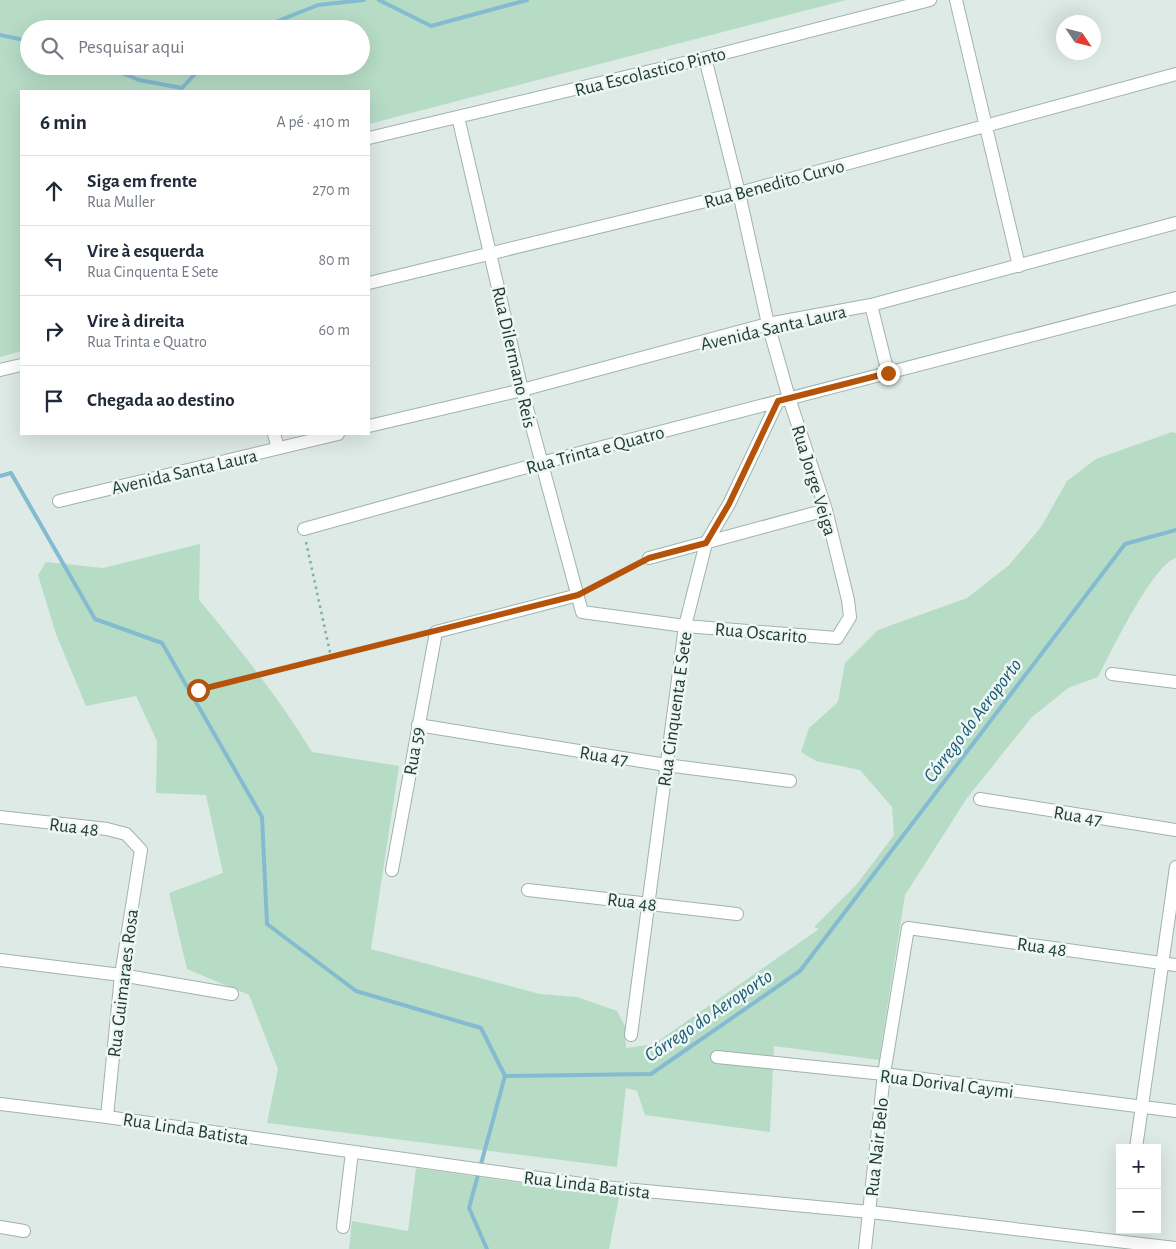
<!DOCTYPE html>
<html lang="pt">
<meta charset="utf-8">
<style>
:root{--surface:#fff;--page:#f6f6f7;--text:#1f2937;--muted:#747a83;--line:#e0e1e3}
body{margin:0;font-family:"Alegreya Sans",sans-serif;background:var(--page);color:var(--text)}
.controls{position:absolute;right:15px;bottom:15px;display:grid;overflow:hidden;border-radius:0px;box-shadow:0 5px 20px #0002}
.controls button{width:45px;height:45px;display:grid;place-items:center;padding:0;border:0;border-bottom:1px solid var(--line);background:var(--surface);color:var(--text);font:25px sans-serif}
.compass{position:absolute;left:1056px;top:15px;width:45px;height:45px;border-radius:50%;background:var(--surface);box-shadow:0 5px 20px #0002;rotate:125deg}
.stop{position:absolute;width:15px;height:15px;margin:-11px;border:4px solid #b45309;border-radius:50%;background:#fff}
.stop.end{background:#b45309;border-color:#fff;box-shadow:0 1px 5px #0008}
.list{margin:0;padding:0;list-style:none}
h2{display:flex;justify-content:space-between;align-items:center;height:65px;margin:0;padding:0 20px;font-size:21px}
h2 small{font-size:16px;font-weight:400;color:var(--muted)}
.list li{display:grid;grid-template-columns:32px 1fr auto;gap:15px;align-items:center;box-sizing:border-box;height:70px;padding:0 20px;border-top:1px solid var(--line)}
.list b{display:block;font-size:19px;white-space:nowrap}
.list p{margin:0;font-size:16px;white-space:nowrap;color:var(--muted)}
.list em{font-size:16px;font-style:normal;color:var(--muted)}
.icon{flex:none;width:28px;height:28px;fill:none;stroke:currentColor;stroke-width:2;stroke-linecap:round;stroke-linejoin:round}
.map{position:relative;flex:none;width:1176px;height:1249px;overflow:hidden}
.search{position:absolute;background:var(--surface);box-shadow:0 5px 20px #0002;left:20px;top:20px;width:350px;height:55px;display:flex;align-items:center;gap:12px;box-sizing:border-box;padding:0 18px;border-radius:28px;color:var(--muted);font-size:19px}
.panel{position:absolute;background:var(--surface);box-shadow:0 5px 20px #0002;left:20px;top:90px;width:350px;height:345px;border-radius:0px}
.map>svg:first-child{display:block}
.green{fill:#b6dcc6;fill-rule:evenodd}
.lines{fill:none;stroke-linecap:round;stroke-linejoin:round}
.stream{stroke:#84bbd1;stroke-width:4}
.street-casing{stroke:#a1b2ae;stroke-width:14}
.path{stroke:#7eafa6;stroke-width:2.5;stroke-dasharray:2.5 4;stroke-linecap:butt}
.street{stroke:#fff;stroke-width:12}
.route{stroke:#b45309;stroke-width:6}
.labels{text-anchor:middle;stroke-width:5;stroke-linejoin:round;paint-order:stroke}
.street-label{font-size:19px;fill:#1f3a36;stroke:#eef7f4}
.water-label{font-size:20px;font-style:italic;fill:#195a76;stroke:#eef7f4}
</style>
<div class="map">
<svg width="1176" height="1249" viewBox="0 0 1176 1249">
<rect width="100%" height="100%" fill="#deeae6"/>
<path class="green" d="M0,0H846L369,124V91H21V351L0,357ZM29,29H361V66H29Z
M1172,432L1176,433V558C1153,564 1110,654 1098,677L1068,688L1031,718L967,798L905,895L879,1060L774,1046L770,1132L645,1115L637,1091L626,1088L617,1167L267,1123L278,1069L249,995L187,969L169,893L223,873L206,795L156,793L157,741L136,696L86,706L56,634L38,575L46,562L103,568L200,544L199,600C240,649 279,698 312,752L399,766L371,949L540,994L577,997L617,1011L625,1026L626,1048L654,1044L819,929L814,927L857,884L894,835L892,807L860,770L816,761L801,752L809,728L838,702L845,663L878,630L967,598L1009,565L1041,527L1067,481L1096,459Z
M416,1168L619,1197L609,1249H349L352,1221L408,1231Z"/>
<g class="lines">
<path class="stream" d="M379,0L431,26L527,0
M258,29L318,5L364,0
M0,35L29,41
M105,66L139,80L182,88L202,66
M0,476L11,473L95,619L162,643L262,817L267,924L356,991L481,1028L505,1076L651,1074L800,971L1125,544L1176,530
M487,1249L469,1208L505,1076"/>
<g class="street-casing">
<path id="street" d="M956,0L1019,266
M458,117L522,390L582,612L685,626L837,638L850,617L848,600L826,510L789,398L768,324L739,193L705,58
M369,138L705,58L930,0
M369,283L739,193L1176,74
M871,305L888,373
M0,370L21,365
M369,426L522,390L768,324L871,305L1176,223
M274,434L278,448
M59,501L338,434
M304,529L541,463L1176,298
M649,558L826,510
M1112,674L1176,682
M418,725L666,765L790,781
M980,799L1176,830
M0,817L107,829L126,834L141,850L121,975L107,1117
M392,870L436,632L578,595
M528,890L737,914
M0,960L121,975L232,994
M631,1035L685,626L706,543L729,504L778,401
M717,1057L884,1074L1176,1111
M0,1104L107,1117L603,1187L870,1212L1176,1248
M1136,1148L1176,867
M0,1227L24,1231
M343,1227L352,1152
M865,1249L884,1074L908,928L1176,965"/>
</g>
<path class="path" d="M306,542L331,657
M589,589L639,563
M199,690L423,635"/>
<use href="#street" class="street"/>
</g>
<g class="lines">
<path class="route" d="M198,690L578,595L649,558L706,543L729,504L778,401L888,373"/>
</g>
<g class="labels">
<g class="street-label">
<text transform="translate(650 71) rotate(-14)" y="7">Rua Escolastico Pinto</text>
<text transform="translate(774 183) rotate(-15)" y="7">Rua Benedito Curvo</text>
<text transform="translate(773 327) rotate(-13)" y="7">Avenida Santa Laura</text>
<text transform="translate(515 357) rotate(77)" y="7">Rua Dilermano Reis</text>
<text transform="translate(595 449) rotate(-15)" y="7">Rua Trinta e Quatro</text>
<text transform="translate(184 471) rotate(-13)" y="7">Avenida Santa Laura</text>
<text transform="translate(815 480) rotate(73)" y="7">Rua Jorge Veiga</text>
<text transform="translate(761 632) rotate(5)" y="7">Rua Oscarito</text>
<text transform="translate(674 709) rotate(-82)" y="7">Rua Cinquenta E Sete</text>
<text transform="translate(413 751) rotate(-80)" y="7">Rua 59</text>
<text transform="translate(604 755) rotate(9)" y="7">Rua 47</text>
<text transform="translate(1078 815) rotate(9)" y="7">Rua 47</text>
<text transform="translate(74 826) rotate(7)" y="7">Rua 48</text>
<text transform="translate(632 901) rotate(7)" y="7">Rua 48</text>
<text transform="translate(1042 946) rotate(8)" y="7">Rua 48</text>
<text transform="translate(122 983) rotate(-83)" y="7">Rua Guimaraes Rosa</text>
<text transform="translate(947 1083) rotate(7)" y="7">Rua Dorival Caymi</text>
<text transform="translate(186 1128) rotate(9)" y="7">Rua Linda Batista</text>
<text transform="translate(876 1147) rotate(-84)" y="7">Rua Nair Belo</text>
<text transform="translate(587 1184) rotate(7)" y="7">Rua Linda Batista</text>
</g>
<g class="water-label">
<text transform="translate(972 720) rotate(-53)" y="7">Córrego do Aeroporto</text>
<text transform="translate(708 1015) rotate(-34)" y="7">Córrego do Aeroporto</text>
</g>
</g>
</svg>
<div class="controls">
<button>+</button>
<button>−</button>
</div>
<svg class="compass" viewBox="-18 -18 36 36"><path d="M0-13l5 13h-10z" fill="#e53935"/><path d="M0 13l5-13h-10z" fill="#747a83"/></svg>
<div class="stop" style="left:198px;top:690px"></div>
<div class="stop end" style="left:888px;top:373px"></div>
<div class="search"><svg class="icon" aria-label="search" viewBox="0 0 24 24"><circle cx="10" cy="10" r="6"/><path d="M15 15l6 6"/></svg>Pesquisar aqui</div>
<section class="panel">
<h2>6 min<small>A pé · 410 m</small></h2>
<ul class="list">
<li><svg class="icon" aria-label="ahead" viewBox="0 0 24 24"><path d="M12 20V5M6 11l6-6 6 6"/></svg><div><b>Siga em frente</b><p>Rua Muller</p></div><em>270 m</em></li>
<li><svg class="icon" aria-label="left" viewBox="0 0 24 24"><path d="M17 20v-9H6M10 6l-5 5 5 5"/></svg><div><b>Vire à esquerda</b><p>Rua Cinquenta E Sete</p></div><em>80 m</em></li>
<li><svg class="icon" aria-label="right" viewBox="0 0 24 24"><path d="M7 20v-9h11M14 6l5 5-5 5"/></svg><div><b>Vire à direita</b><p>Rua Trinta e Quatro</p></div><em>60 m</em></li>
<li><svg class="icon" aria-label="arrive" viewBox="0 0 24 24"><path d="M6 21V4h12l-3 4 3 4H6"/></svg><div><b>Chegada ao destino</b></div></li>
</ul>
</section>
</div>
